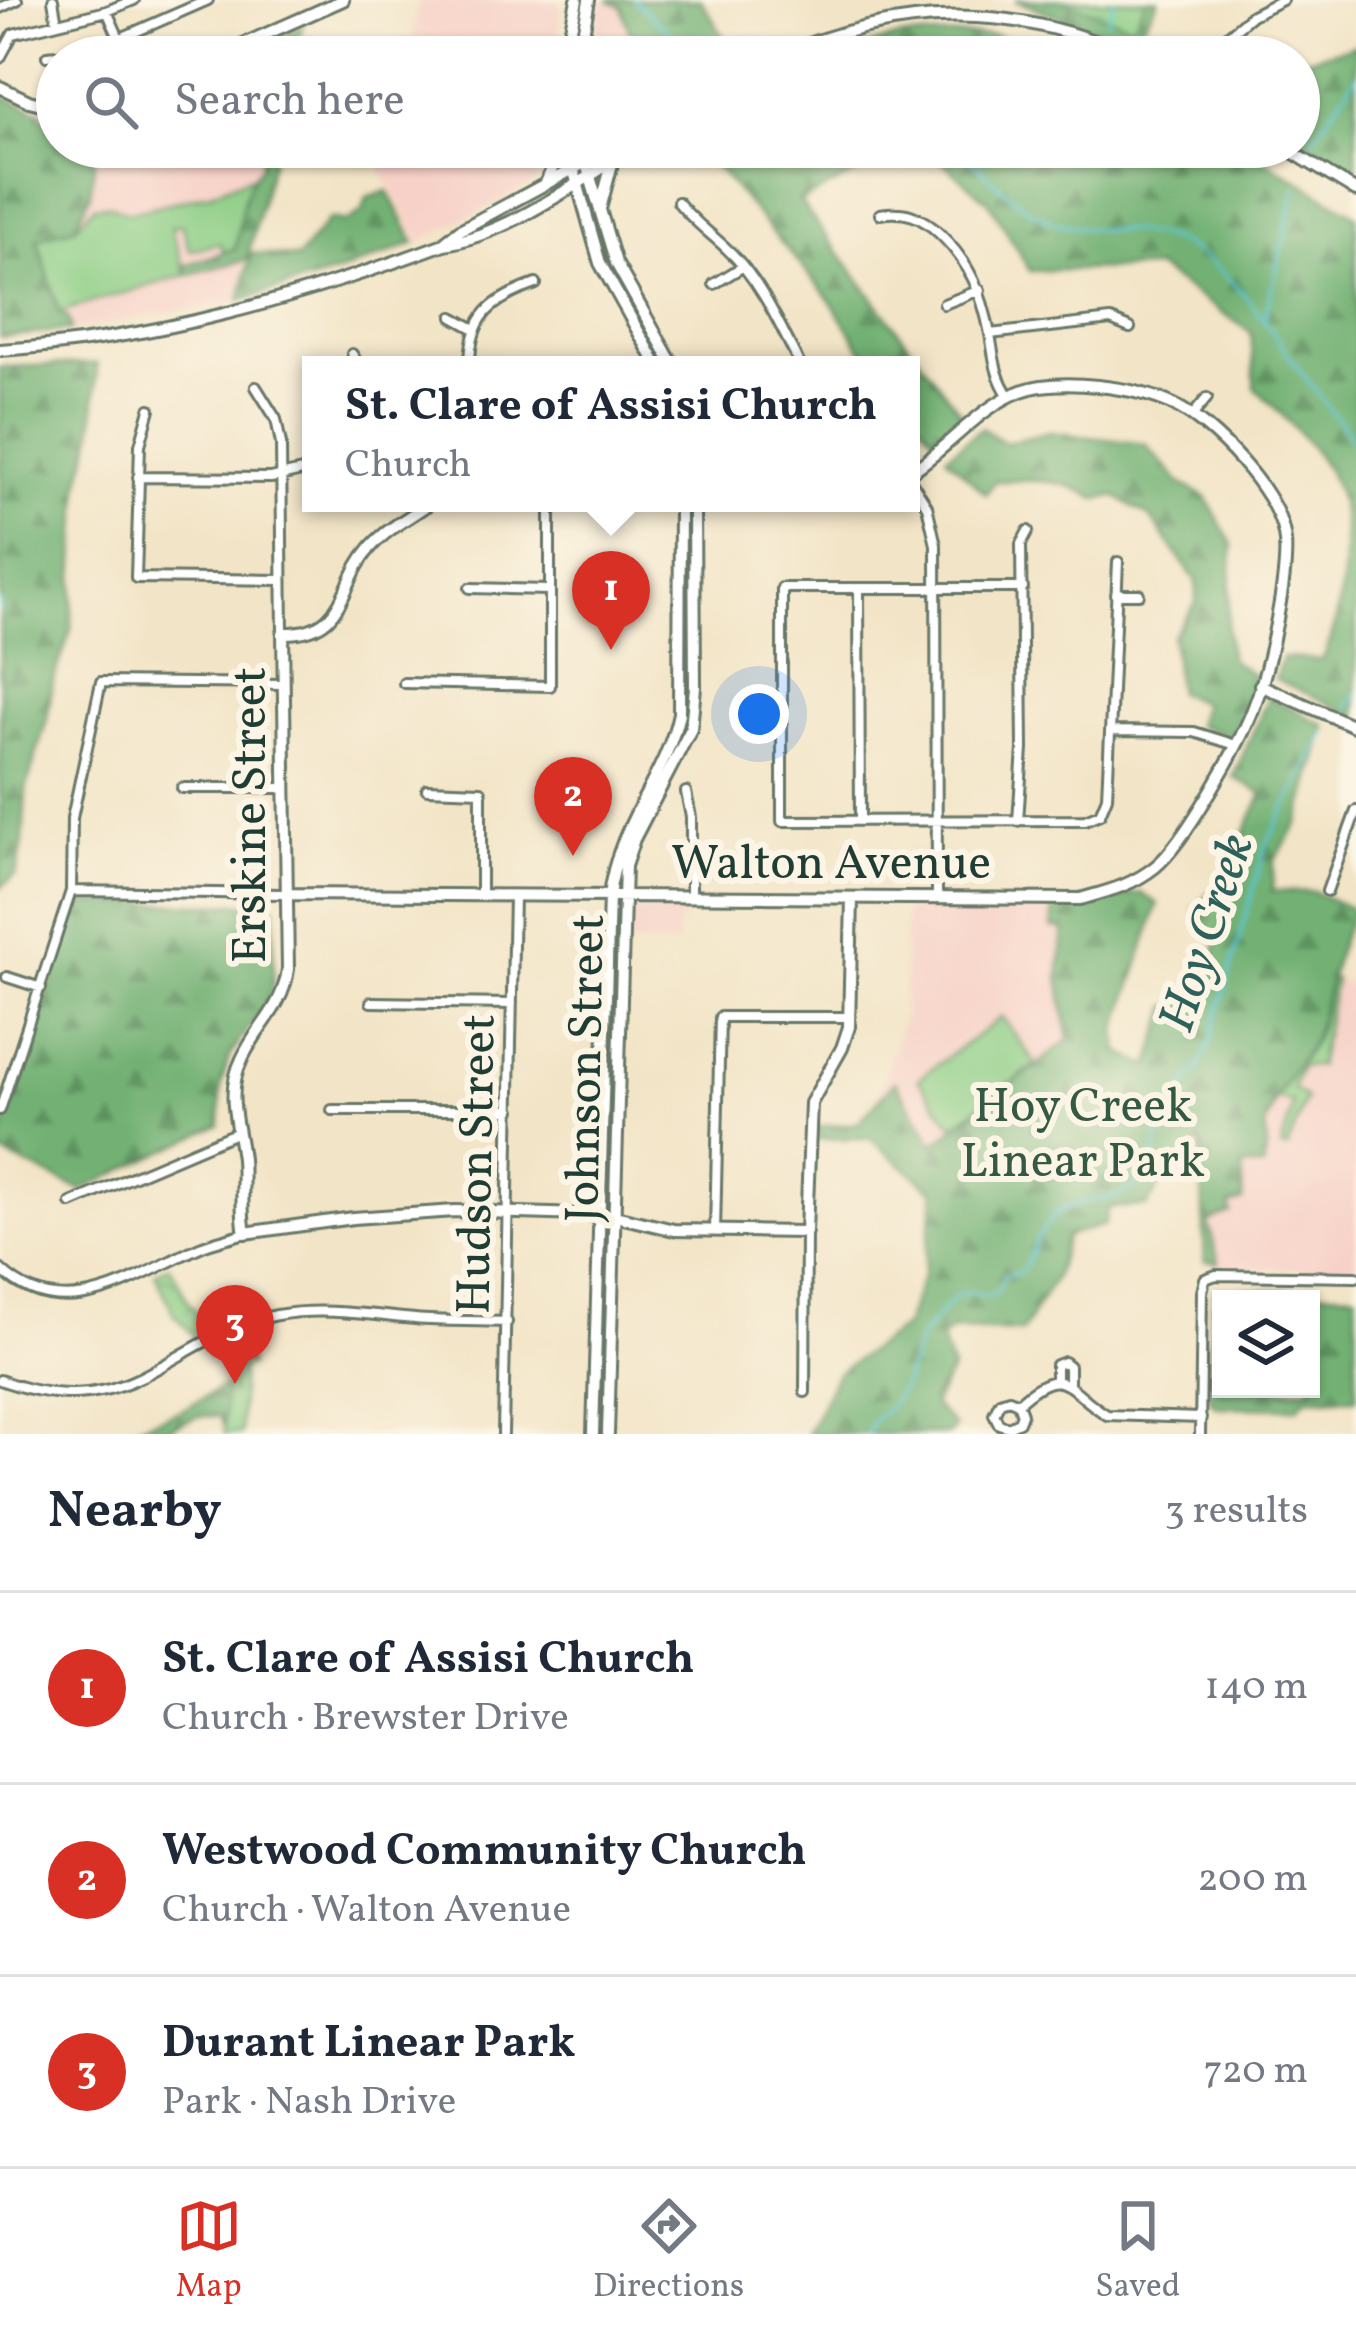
<!DOCTYPE html>
<meta charset="utf-8">
<style>
:root{--surface:#fff;--page:#f6f6f7;--text:#1f2937;--muted:#747a83;--line:#e0e1e3;--accent:#d93025}
body{margin:0;font-family:Vollkorn,serif;background:var(--page);color:var(--text)}
.controls{position:absolute;right:36px;bottom:36px;display:grid;overflow:hidden;border-radius:0px;box-shadow:0 3px 9px #0004}
.controls button{width:108px;height:108px;display:grid;place-items:center;padding:0;border:0;border-bottom:3px solid var(--line);background:var(--surface);color:var(--text);font:60px sans-serif}
.you{position:absolute;left:759px;top:714px;width:42px;height:42px;margin:-30px;border:9px solid #fff;border-radius:50%;background:#1a73e8;box-shadow:0 0 0 18px #1a73e833}
.badge{display:grid;place-items:center;width:78px;height:78px;border-radius:50%;background:var(--accent);color:#fff;font-size:39px;font-weight:700}
.pin{position:absolute;translate:-50% -99px;filter:drop-shadow(0 3px 6px #0008)}
.pin::after{content:'';position:absolute;top:63px;width:42px;height:36px;background:inherit;clip-path:polygon(0 0,100% 0,50% 100%)}
.popup{position:absolute;left:302px;top:356px;width:618px;height:156px;box-sizing:border-box;display:grid;place-content:center;border-radius:0px;background:var(--surface);filter:drop-shadow(0 3px 9px #0005);font-size:39px;white-space:nowrap;color:var(--muted)}
.popup b{font-size:45px;color:var(--text)}
.popup::after{content:'';position:absolute;left:50%;top:100%;margin-left:-24px;border:24px solid transparent;border-top-color:var(--surface)}
.list{margin:0;padding:0;list-style:none}
h2{display:flex;justify-content:space-between;align-items:center;height:156px;margin:0;padding:0 48px;font-size:51px}
h2 small{font-size:39px;font-weight:400;color:var(--muted)}
.list li{display:grid;grid-template-columns:78px 1fr auto;gap:36px;align-items:center;box-sizing:border-box;height:192px;padding:0 48px;border-top:3px solid var(--line)}
.list b{display:block;font-size:45px;white-space:nowrap}
.list p{margin:0;font-size:39px;white-space:nowrap;color:var(--muted)}
.list em{font-size:39px;font-style:normal;color:var(--muted)}
.icon{flex:none;width:66px;height:66px;fill:none;stroke:currentColor;stroke-width:2;stroke-linecap:round;stroke-linejoin:round}
.map{position:relative;flex:none;width:1356px;height:1434px;overflow:hidden}
.search{position:absolute;background:var(--surface);box-shadow:0 3px 9px #0004;left:36px;right:36px;top:36px;height:132px;display:flex;align-items:center;gap:30px;box-sizing:border-box;padding:0 42px;border-radius:66px;color:var(--muted);font-size:45px}
.sheet{height:732px;background:var(--surface)}
nav{display:flex;justify-content:space-around;align-items:center;box-sizing:border-box;height:168px;border-top:3px solid var(--line);background:var(--surface);font-size:33px;color:var(--muted)}
nav a{display:grid;justify-items:center;gap:6px}
nav .on{color:var(--accent)}
.map>svg:first-child{display:block}
.built{fill:#f7d1c7}
.green{fill:#8dce86;stroke:#56865d;stroke-width:3}
.forest{fill:url(#forest-firs);stroke:#487754;stroke-width:3}
.park{fill:url(#park-crowns);stroke:#56865d;stroke-width:3}
.lines{fill:none;stroke-linecap:round;stroke-linejoin:round}
.stream{stroke:#5bc7d4;stroke-width:3}
.street-casing{stroke:#697767;stroke-width:14}
.secondary-casing{stroke:#697767;stroke-width:16}
.street{stroke:#fff;stroke-width:8}
.secondary{stroke:#fff;stroke-width:10}
.labels{text-anchor:middle;stroke-width:12;stroke-linejoin:round;paint-order:stroke}
.street-label{font-size:48px;fill:#1f3d34;stroke:#fcf5e5}
.park-label{font-size:48px;fill:#355a44;stroke:#fcf5e5}
.water-label{font-size:51px;font-style:italic;fill:#2e605c;stroke:#fcf5e5}
</style>
<div class="map">
<svg width="1356" height="1434" viewBox="0 0 1356 1434">
<defs>
<pattern id="forest-firs" width="22" height="20" patternUnits="userSpaceOnUse" patternTransform="scale(3)"><rect width="22" height="20" fill="#72b173"/><path d="M5 1l3.5 6h-7zM16 11l3.5 6h-7z" fill="#5d915f"/></pattern>
<pattern id="park-crowns" width="20" height="18" patternUnits="userSpaceOnUse" patternTransform="scale(3)"><rect width="20" height="18" fill="#8dce86"/><path d="M2 6a3 3 0 1 1 6 0M12 15a3 3 0 1 1 6 0" fill="none" stroke="#73a86e"/></pattern>
</defs>
<rect width="100%" height="100%" fill="#fcf5e5"/>
<filter id="ink" filterUnits="userSpaceOnUse"><feTurbulence type="fractalNoise" baseFrequency=".00833" numOctaves="2"/><feDisplacementMap in="SourceGraphic" scale="24" xChannelSelector="R" yChannelSelector="G"/><feConvolveMatrix kernelMatrix="1 2 1 2 8 2 1 2 1" color-interpolation-filters="sRGB"/></filter>
<filter id="wash" filterUnits="userSpaceOnUse"><feTurbulence type="fractalNoise" baseFrequency=".004" numOctaves="4" result="noise"/><feDisplacementMap in="SourceGraphic" scale="48" xChannelSelector="R" yChannelSelector="G"/><feGaussianBlur stdDeviation="2.7" result="paint"/><feColorMatrix in="noise" values="0 0 0 0 0 0 0 0 0 0 0 0 0 0 0 0 0 1.4 0 .05"/><feComposite in="paint" operator="in"/></filter>
<g filter="url(#wash)">
<rect width="100%" height="100%" fill="#f2e4c6"/>
<path class="built" d="M420,0H555L562,8L553,57H408Z
M601,0L622,7L629,31L649,39L653,57H589Z
M0,95L40,112L57,113V147H275L237,300L65,331L0,337Z
M379,147H552L549,161L535,183L419,242L371,152Z
M635,909H683L682,923H677V944L628,943V916Z
M905,910L1075,911L1073,1159L954,1158L873,1113L904,1016Z
M1335,979L1356,988V1270L1220,1267L1208,1222L1324,1009L1330,980Z"/>
<path class="green" d="M252,176L235,249L224,252L220,243L190,251L182,225L171,227L186,275L59,312L37,238L76,227L94,206L110,205L127,213L209,194Z
M1335,979L1318,1066H1301L1293,1089L1306,1098L1287,1149L1281,1148L1293,1103L1277,1098L1266,1123C1278,1088 1299,1069 1315,1038C1323,1020 1326,999 1330,980Z
M1002,1017L1036,1064L953,1126L918,1079Z"/>
<path class="forest" d="M608,0H701L736,57H653L649,39L629,31L622,7Z
M1158,0L1133,44L1016,1V0Z
M303,25L297,57H256L251,50Z
M994,35L1074,57H824L900,37Z
M1356,45V173L1299,138V61Z
M0,95L40,112L39,117L57,119V147H103L96,149L90,195L75,226L37,239L59,312L68,317L71,330L0,337Z
M263,147H275L247,260L186,275L185,265L235,249C241,222 241,186 261,167Z
M699,147H1243L1356,215V716L1275,679L1282,658L1322,660C1343,621 1352,531 1336,488C1324,455 1280,412 1255,388L1251,332L1156,268L1030,271L989,202L938,158L871,166L800,202L964,417L939,443L911,412V365H872L828,297Z
M388,191L415,243L337,273L240,300L251,253L298,258L329,219L346,222L363,211L367,198Z
M97,364L93,434L80,485L71,631L53,681L47,719L26,789L23,843L16,875L0,888V367Z
M981,428L1006,443L1050,432L1145,444L1180,483L1206,497L1233,545L1227,630L1230,659L1255,676L1233,737L1196,725L1203,703L1177,692L1172,636L1196,604V581L1150,517L1115,496L1096,499C1066,478 1029,480 995,481L986,494L946,456Z
M1269,696L1326,726L1299,822L1274,861L1272,891L1314,892L1354,910L1341,940L1314,1039L1273,1101L1265,1125L1267,1147L1263,1167H1242L1243,1201L1229,1205L1231,1213L1208,1222L1219,1263L1205,1261L1200,1140L1166,1176L1147,1206L1108,1208L1105,1225L1066,1236L1055,1277L1022,1332L951,1330L941,1339L952,1369L933,1405L955,1427L949,1434H807L837,1373L904,1327L923,1275L935,1192L869,1138L815,1139V1127L858,1123L895,1081L934,1144L1069,1040L1059,978L1064,929L1052,928L1054,905L1141,893L1158,904L1117,1031L1120,1052L1149,1067L1169,1006L1197,1004C1213,960 1232,945 1194,910L1223,878L1263,794L1233,777Z
M77,903L271,904L275,908L273,985L264,1006L229,1057L221,1084L220,1125L81,1190L0,1153V1139Z
M1242,1289L1356,1293V1398H1307L1297,1408L1216,1407L1210,1400L1213,1304H1221V1389H1311V1299H1240Z
M231,1382L226,1434L220,1416H199L154,1434H117L182,1410Z"/>
<path class="park" d="M1061,0H1146L1133,26Z
M170,1266L188,1302L213,1333L199,1341L174,1314L155,1273Z
M236,1332L250,1365L241,1367V1434H224L225,1386L231,1382L233,1373L216,1343Z"/>
<g class="lines">
<path class="stream" d="M634,0L696,57
M1108,22L1114,0
M1312,140L1356,76
M954,147C986,169 1012,205 1049,220C1092,237 1138,222 1184,245C1235,271 1263,320 1296,365C1316,392 1338,417 1356,446
M1265,317L1296,187
M0,601V610
M1348,707L1356,693
M867,1434L873,1421L890,1406L903,1386L920,1337L954,1298C967,1288 976,1296 990,1296L997,1292L1004,1276L1023,1271L1038,1237L1057,1212L1083,1202L1111,1198L1142,1183L1152,1166L1165,1112L1196,1072L1208,1049L1266,845L1326,732"/>
</g>
</g>
<g filter="url(#ink)">
<g class="lines">
<g class="street-casing">
<path id="street" d="M53,0L57,23
M0,8L17,0
M107,11L119,38
M1220,42L1252,15L1282,0
M47,56L89,52L208,0
M0,58L13,34L107,11L134,0
M678,202C693,221 710,233 727,249C759,278 781,327 800,365
M880,214C906,210 921,216 940,234C970,263 982,293 990,334C994,357 995,376 1009,396
M714,284L742,267
M944,304L980,290
M453,317L473,328
M990,334L1111,320L1130,328
M352,354L359,365
M470,365C470,316 492,299 536,284
M256,387L276,419L281,444L283,633
M150,409L140,445L136,578L281,580
M1192,416L1207,398
M138,477L271,478L311,469
M911,481L927,506L936,545L937,898
M470,588L549,590
M859,588L860,820
M1023,588H782V821L1085,820L1100,814L1107,797L1118,562
M1116,594H1139
M404,683L550,686V503
M1111,731L1194,732L1236,745
M182,788H282
M427,789L481,791V896
M686,792L691,817V897
M1018,821L1023,749L1021,544L1028,531
M71,891L285,894
M1327,891L1356,811
M7,977L41,988
M371,1002L512,1004
M0,1110L71,891L72,818L101,682L283,684
M332,1110H511
M71,1203L238,1132
M715,1231L720,1017H849
M0,1269C64,1330 134,1276 200,1247C214,1241 230,1238 245,1233
M0,1380C134,1429 167,1336 277,1315C323,1307 369,1315 415,1319C445,1322 476,1320 507,1322
M1056,1381V1365L1064,1362L1069,1366V1383
M805,1392L806,1232
M1018,1403L1022,1414L1019,1422L1008,1427L999,1424L994,1414L1000,1402L1009,1399L1018,1403C1065,1360 1067,1391 1107,1415L1201,1418
M503,1434L514,896
M1200,1434L1202,1292L1205,1279L1216,1275L1356,1277"/>
</g>
<g class="secondary-casing">
<path id="secondary" d="M214,57L343,0
M565,57L577,0
M579,57L589,0
M775,57C897,5 1012,1 1133,57
M0,87L29,101L57,108
M567,147L600,263L657,365
M581,147L616,263L673,365
M1284,147L1356,191
M546,183L561,147
M600,209L613,160
M446,241L460,230L614,147
M0,350C155,340 299,298 444,244C508,235 580,180 636,147
M430,503C410,517 386,529 370,548C338,584 348,634 283,633L288,969C283,1008 257,1026 242,1059C225,1094 238,1123 242,1159C244,1184 240,1208 245,1233L353,1218L455,1211L615,1216L674,1230L806,1232L811,1103L842,1048L849,1027L852,898
M1260,685L1356,727
M285,894L1080,899C1108,891 1131,886 1155,867C1184,844 1242,741 1255,704C1268,670 1291,568 1284,534C1276,490 1213,424 1174,405C1137,387 1059,377 1021,391C979,407 948,448 911,472
M593,1434L609,896C618,822 666,778 679,713L680,503
M608,1434L625,866L634,839L691,729L695,687L694,503"/>
</g>
<use href="#street" class="street"/>
<use href="#secondary" class="secondary"/>
</g>
</g>
<g class="labels">
<g class="street-label">
<text transform="translate(248 815) rotate(-90)" y="17">Erskine Street</text>
<text x="831" y="878">Walton Avenue</text>
<text transform="translate(583 1068) rotate(-89)" y="17">Johnson Street</text>
<text transform="translate(474 1164) rotate(-89)" y="17">Hudson Street</text>
</g>
<g class="park-label">
<text x="1083" y="1121">Hoy Creek<tspan x="1083" dy="55">Linear Park</tspan></text>
</g>
<g class="water-label">
<text transform="translate(1204 932) rotate(-72)" y="18">Hoy Creek</text>
</g>
</g>
</svg>
<div class="controls">
<button><svg class="icon" aria-label="layers" viewBox="0 0 24 24"><path d="M12 4l9 5-9 5-9-5zM3 14l9 5 9-5"/></svg></button>
</div>
<div class="you"></div>
<div class="pin badge" style="left:611px;top:650px">1</div>
<div class="popup"><b>St. Clare of Assisi Church</b>Church</div>
<div class="pin badge" style="left:573px;top:856px">2</div>
<div class="pin badge" style="left:235px;top:1384px">3</div>
<div class="search"><svg class="icon" aria-label="search" viewBox="0 0 24 24"><circle cx="10" cy="10" r="6"/><path d="M15 15l6 6"/></svg>Search here</div>
</div>
<section class="sheet">
<h2>Nearby<small>3 results</small></h2>
<ul class="list">
<li><span class="badge">1</span><div><b>St. Clare of Assisi Church</b><p>Church · Brewster Drive</p></div><em>140 m</em></li>
<li><span class="badge">2</span><div><b>Westwood Community Church</b><p>Church · Walton Avenue</p></div><em>200 m</em></li>
<li><span class="badge">3</span><div><b>Durant Linear Park</b><p>Park · Nash Drive</p></div><em>720 m</em></li>
</ul>
</section>
<nav>
<a class="on"><svg class="icon" aria-label="map" viewBox="0 0 24 24"><path d="M3 6l6-2 6 2 6-2v14l-6 2-6-2-6 2zM9 4v14M15 6v14"/></svg>Map</a>
<a><svg class="icon" aria-label="directions" viewBox="0 0 24 24"><path d="M12 3l9 9-9 9-9-9zM9 14v-3h6M13 9l2 2-2 2"/></svg>Directions</a>
<a><svg class="icon" aria-label="saved" viewBox="0 0 24 24"><path d="M7 4h10v16l-5-4-5 4z"/></svg>Saved</a>
</nav>
